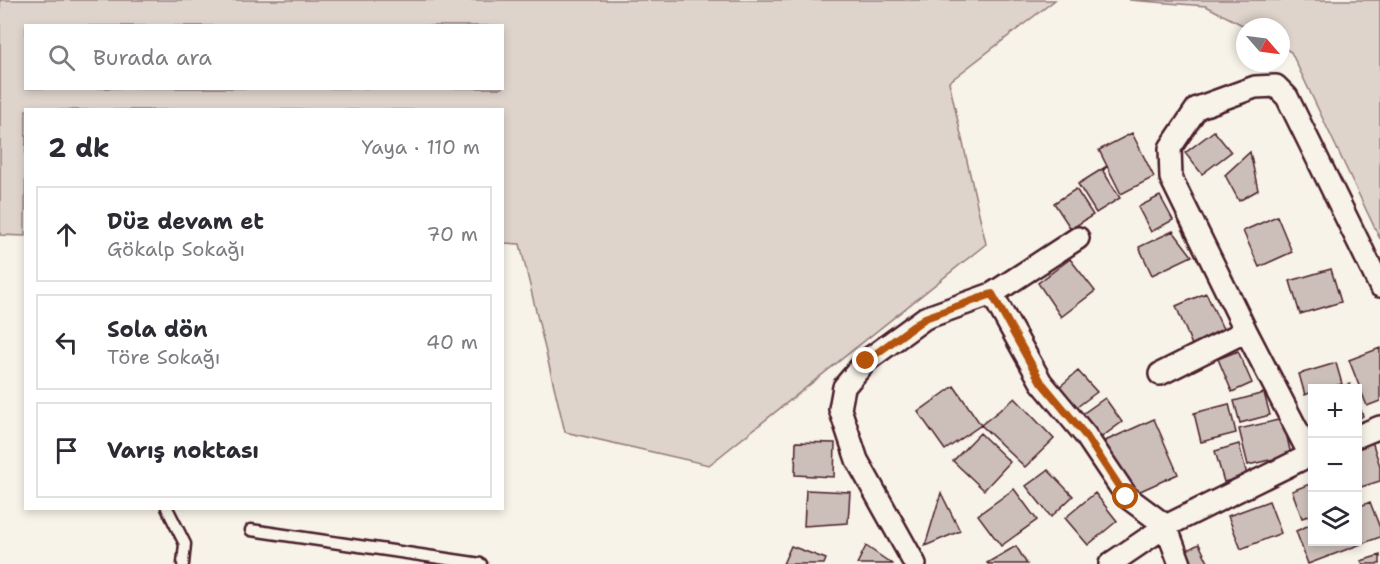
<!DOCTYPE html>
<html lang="tr">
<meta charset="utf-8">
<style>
:root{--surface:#fff;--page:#f7f7f7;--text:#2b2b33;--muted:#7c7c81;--line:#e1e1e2}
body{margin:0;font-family:"Shantell Sans",sans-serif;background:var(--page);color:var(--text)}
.controls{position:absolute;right:18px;bottom:18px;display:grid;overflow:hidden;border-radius:0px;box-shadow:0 3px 9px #0003}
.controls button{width:54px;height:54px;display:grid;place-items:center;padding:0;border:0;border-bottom:2px solid var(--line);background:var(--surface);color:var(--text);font:30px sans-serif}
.compass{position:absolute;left:1236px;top:18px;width:54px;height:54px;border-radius:50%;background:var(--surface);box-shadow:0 3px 9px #0003;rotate:118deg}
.stop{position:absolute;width:18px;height:18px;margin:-14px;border:4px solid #b45309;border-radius:50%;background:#fff}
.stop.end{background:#b45309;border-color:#fff;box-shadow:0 2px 6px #0008}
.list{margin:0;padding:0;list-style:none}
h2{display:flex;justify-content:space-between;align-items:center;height:78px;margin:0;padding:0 24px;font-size:26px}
h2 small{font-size:20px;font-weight:400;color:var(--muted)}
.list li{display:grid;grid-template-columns:39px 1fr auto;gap:18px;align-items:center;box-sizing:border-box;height:96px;margin:0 12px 12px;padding:0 12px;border:2px solid var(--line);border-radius:0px}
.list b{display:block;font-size:22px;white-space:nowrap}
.list p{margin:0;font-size:20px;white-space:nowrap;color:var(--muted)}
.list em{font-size:20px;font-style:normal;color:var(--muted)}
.icon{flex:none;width:33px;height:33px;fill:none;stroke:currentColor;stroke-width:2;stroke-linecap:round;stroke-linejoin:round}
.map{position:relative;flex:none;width:1380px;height:564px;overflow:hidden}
.search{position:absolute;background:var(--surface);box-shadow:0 3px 9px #0003;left:24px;top:24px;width:480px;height:66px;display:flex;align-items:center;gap:15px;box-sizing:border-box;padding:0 21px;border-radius:0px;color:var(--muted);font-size:22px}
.panel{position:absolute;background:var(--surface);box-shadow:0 3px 9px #0003;left:24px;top:108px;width:480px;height:402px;border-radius:0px}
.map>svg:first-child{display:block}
.green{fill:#ded4cc;stroke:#947a7c;stroke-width:1.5;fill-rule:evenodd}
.building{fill:#ccbfb9;stroke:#4a1f2b;stroke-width:1.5}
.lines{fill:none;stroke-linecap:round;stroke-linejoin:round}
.service-casing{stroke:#4a1f2b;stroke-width:15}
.minor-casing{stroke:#4a1f2b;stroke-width:26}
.service{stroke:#f7f3e8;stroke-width:10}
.minor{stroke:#f7f3e8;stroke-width:21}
.route{stroke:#b45309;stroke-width:8}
</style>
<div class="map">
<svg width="1380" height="564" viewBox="0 0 1380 564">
<rect width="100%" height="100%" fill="#f7f3e8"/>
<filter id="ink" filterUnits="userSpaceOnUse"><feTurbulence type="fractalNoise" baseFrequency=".0167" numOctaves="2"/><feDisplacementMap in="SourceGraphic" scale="12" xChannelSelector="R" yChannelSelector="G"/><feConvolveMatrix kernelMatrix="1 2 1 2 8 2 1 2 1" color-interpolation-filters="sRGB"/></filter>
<g filter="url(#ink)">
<path class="green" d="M0,0H1055L949,82L986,244L709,465L565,432L520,244L503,243L502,110H26L25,236L0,235ZM26,26H502V88H26Z
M1129,0H1380V239L1291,52L1281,46V27H1246L1206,6Z"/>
<path class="building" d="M1214,131L1231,152L1202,174L1185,153Z
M1132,133L1154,177L1121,194L1099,150Z
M1250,152L1258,190L1239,201L1225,175Z
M1107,166L1103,171L1120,198L1096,213L1078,184Z
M1076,189L1093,215L1071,229L1054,203Z
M1160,196L1173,220L1151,232L1138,207Z
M1277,216L1292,252L1259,267L1243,231Z
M1173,231L1192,256L1152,275L1139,247Z
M1070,259L1095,291L1061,317L1038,283Z
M1331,269L1341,302L1300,314L1290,281Z
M1206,293L1225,333L1192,345L1176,306Z
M1380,348V401L1367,406L1349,360Z
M1238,351L1252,383L1232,392L1218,359Z
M1336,363L1342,384L1326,388H1312V392L1305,395L1299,374Z
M1078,371L1097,392L1073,410L1057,389Z
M1350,384L1352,388H1338Z
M954,386L981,425L945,450L918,412Z
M1264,393L1270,415L1240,423L1234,401Z
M1015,398L1054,439L1025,467L981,425Z
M1105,398L1122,422L1099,439L1081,415Z
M1358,402L1363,416L1358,419Z
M1229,404L1236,433L1201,442L1194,413Z
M1154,419L1178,474L1127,497L1103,442Z
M1283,419L1291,455L1248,465L1239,429Z
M980,433L1010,462L984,490L953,461Z
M1371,438L1380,466V481L1358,488V443Z
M796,442L835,443L834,477L795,475Z
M1239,444L1247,475L1224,482L1215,451Z
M1048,470L1073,496L1051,517L1026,486Z
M1312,483V515L1302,518L1292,491Z
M1014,489L1037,520L1001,546L978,515Z
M806,490L850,492L848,523L804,526Z
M941,493L960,531L925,546Z
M1095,493L1117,521L1088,545L1065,518Z
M1269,501L1281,533L1241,549L1228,516Z
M1370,502L1380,528V537L1308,564L1296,531L1312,524V542H1358V507Z
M1199,544L1209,564H1185L1177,555Z
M791,546L826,559L824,564H783Z
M866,546L892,564H857Z
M1016,546L1027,564H988L987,563Z
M1380,555V564H1363L1361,561Z"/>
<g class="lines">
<g class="service-casing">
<path id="service" d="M167,508L185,544L183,564
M251,530L481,564"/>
</g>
<g class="minor-casing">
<path id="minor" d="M992,294L1041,382L1086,436L1127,497L1166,526L1180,564
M1160,374L1246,331
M1358,436L1380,427
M1310,455L1246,331L1171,178L1170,148L1197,108L1255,87L1276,86L1287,97L1380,286
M915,564L857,460L840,409L844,387L866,361L925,318L992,294L1078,238
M1110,564L1166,526L1312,454"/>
</g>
<use href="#service" class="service"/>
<use href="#minor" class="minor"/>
</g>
</g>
<g class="lines" filter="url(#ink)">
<path class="route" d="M866,361L925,318L992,294L1041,382L1086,436L1126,497"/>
</g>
</svg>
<div class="controls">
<button>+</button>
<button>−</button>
<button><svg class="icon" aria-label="layers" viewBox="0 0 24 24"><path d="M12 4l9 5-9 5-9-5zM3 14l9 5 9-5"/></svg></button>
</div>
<svg class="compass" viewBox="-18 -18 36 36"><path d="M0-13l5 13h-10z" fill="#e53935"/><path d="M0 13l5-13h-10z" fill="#7c7c81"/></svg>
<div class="stop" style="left:1126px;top:497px"></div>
<div class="stop end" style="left:866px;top:361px"></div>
<div class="search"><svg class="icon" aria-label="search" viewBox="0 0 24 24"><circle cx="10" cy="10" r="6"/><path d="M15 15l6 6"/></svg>Burada ara</div>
<section class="panel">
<h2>2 dk<small>Yaya · 110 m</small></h2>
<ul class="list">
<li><svg class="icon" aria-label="ahead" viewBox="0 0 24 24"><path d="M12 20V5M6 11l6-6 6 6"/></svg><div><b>Düz devam et</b><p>Gökalp Sokağı</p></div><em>70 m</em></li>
<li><svg class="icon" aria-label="left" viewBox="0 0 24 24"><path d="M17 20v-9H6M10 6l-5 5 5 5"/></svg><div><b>Sola dön</b><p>Töre Sokağı</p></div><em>40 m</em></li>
<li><svg class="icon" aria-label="arrive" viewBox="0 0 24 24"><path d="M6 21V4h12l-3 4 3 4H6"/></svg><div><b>Varış noktası</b></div></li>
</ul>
</section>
</div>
